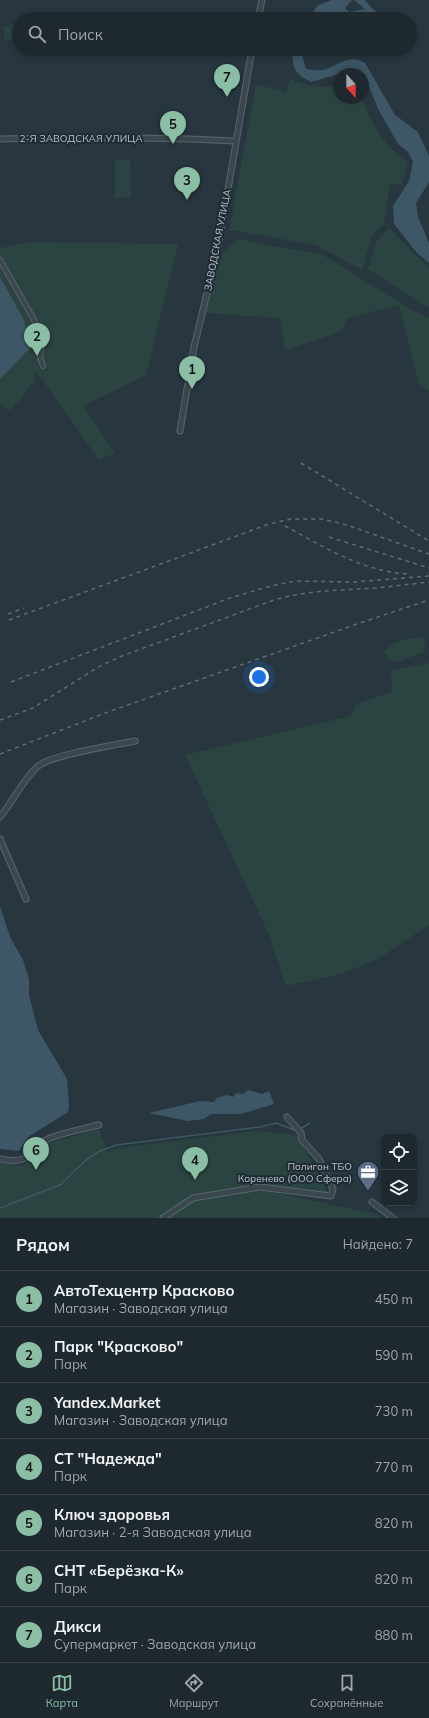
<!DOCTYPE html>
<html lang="ru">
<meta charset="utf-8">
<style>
:root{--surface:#1d282f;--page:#253037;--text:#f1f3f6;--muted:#a0a6aa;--line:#3b444b;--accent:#8abfa5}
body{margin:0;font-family:Mulish,sans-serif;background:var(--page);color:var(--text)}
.controls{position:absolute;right:12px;bottom:12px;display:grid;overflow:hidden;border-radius:8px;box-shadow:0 2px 6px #0003}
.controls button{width:36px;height:36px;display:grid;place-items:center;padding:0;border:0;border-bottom:1px solid var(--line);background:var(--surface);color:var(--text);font:20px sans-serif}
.compass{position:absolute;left:333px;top:68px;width:36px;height:36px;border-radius:50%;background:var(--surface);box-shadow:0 2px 6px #0003;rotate:159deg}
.you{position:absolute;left:259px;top:677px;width:14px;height:14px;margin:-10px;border:3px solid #fff;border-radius:50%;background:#1a73e8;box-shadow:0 0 0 6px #1a73e833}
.badge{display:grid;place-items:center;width:26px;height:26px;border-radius:50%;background:var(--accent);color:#111;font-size:13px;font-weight:700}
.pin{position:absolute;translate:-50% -33px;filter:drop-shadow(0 1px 2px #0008)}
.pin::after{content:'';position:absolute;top:21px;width:14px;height:12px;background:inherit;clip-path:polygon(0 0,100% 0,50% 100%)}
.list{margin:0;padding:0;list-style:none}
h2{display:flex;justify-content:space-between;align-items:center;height:52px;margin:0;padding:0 16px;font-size:17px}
h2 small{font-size:13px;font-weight:400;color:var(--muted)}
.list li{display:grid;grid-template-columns:26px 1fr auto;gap:12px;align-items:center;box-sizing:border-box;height:56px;padding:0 16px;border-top:1px solid var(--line)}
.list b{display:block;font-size:15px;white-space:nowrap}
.list p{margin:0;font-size:13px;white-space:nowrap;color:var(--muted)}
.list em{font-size:13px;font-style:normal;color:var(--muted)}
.icon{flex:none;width:22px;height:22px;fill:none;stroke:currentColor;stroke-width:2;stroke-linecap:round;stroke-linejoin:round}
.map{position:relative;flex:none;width:429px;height:1218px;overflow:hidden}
.search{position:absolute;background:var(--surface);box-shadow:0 2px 6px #0003;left:12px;right:12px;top:12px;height:44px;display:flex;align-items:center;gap:10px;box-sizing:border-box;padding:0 14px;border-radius:22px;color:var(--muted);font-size:15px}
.sheet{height:444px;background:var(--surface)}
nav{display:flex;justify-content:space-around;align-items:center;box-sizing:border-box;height:56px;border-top:1px solid var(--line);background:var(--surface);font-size:11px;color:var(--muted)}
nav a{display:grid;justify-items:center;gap:2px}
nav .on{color:var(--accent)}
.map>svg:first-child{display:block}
.green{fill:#2c4441}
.water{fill:#3e5767}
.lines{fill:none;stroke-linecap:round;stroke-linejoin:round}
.stream{stroke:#3e5767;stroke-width:1.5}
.pedestrian-casing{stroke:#59656d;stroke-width:6}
.minor-casing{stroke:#59656d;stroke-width:7}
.pedestrian{stroke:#3b474f;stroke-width:4}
.minor{stroke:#3b474f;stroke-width:5}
.rail{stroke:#5d6c76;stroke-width:1.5;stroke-dasharray:4 4;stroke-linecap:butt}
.labels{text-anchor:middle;stroke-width:4;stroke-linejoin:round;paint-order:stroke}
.street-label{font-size:10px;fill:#b8c2ca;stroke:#202c35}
.poi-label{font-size:10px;fill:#b8c2ca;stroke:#202c35;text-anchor:end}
</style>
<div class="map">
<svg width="429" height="1218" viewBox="0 0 429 1218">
<rect width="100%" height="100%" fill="#27363f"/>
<path class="green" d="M19,24V39L5,41L3,26Z
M290,79L310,86L339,87V98H362L371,120L388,146L408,163L402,185L390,183L384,224L373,234L362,270L316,245L229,230L256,84L286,92Z
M130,159L131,197L115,198V160Z
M389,228L429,268V308L368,269L377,241Z
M237,239L323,255L414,311L429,318V391L419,384L399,305L347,318L342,331L285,350L280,318L205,313L220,256Z
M32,242L178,244L146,375L83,406L115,453L99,460L36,371L33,383L11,410L0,406V379L24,320L0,277V248Z
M423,637L426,646L424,652L400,661H391L384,652C396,639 406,639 423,637Z
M429,663V925L378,959L341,974L286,986L269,935L185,755L351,716L356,704L392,692L391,670Z
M99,1129L107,1152L119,1148L257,1131L297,1135L329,1195L261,1185L194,1195L159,1218H0V1162L22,1166L46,1144Z
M258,1189L376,1214L381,1218H168L195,1199Z"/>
<path class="water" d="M331,0H352L345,8L349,12L365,9L354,0H365C375,13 380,16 396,15L395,19H375L370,15L363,19H309L317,6Z
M292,49H305L302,55L306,69C311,70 318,71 323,70C339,66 349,53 365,63L395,115L418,132L429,156V182L416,203L418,217L429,243V263L417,253L394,224L393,206L409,181L413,162L408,152L398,144L378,109L369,86L363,80V74H339L311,82C293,73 293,68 292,49Z
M0,277L24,320L30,348L0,379Z
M0,906L10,937L23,960L29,979V995L38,1030L67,1079L69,1104L68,1112L28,1137L19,1151L0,1149Z
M248,1090L262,1094L269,1091L274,1104L241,1114H211L204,1119L188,1121L149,1113L200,1101L214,1102L217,1098L227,1095L233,1097L236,1093L243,1094Z"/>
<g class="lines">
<path class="stream" d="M300,1129L310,1123
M0,1208L60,1185L86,1160L100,1151L117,1145L260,1127L276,1123L297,1131"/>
<g class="pedestrian-casing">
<path id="pedestrian" d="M0,260L33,318L42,337L40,357L43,366"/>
</g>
<g class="minor-casing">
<path id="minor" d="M258,19L262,0
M0,139C78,137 157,137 235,141
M180,431L194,347L218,248L252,49
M0,817C13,802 22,781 37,767C49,755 115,745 135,741
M0,839L26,899
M0,1159C36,1166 25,1147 50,1138C66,1132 83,1129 99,1125
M372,1202L393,1218
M163,1218L193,1198L260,1187L331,1196L333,1189L319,1159L302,1140L301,1133L287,1117"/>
</g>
<use href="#pedestrian" class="pedestrian"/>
<use href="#minor" class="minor"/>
<path class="rail" d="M301,463L429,541
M285,526C324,547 365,573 411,574
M329,537L429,568
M8,614L24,608
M9,620L269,524L291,519H322L347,525L429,554
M11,682L230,598L267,587L295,581L353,582L429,576
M0,720L33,708L98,667L122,656L274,600C308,590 342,590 377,588C394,586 412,584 429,582
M0,754L108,712L357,624L429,600"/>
</g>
<defs>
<g id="office-pin" transform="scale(1.15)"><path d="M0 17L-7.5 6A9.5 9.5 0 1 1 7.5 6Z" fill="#5c6f8a" stroke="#202c35"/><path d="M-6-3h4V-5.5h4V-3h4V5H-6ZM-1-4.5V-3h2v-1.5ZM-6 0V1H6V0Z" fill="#fff"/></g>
</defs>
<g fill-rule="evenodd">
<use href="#office-pin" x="368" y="1172"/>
</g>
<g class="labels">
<g class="street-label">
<text x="81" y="142">2-Я ЗАВОДСКАЯ УЛИЦА</text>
<text transform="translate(217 240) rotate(-79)" y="4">ЗАВОДСКАЯ УЛИЦА</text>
</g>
<g class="poi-label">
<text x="352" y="1170">Полигон ТБО<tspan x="352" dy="12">Коренево (ООО Сфера)</tspan></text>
</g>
</g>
</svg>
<div class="controls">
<button><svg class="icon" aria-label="locate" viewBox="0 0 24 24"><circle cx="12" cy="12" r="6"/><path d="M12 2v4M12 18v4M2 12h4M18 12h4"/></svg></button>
<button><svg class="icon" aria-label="layers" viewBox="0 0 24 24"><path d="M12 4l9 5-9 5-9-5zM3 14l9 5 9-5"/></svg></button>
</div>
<svg class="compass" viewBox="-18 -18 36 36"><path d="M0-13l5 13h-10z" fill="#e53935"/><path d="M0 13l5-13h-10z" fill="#a0a6aa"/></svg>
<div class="you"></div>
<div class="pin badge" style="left:192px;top:389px">1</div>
<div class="pin badge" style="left:37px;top:356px">2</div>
<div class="pin badge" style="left:187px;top:200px">3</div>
<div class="pin badge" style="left:195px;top:1180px">4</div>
<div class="pin badge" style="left:173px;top:144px">5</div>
<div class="pin badge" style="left:36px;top:1170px">6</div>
<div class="pin badge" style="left:227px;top:97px">7</div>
<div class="search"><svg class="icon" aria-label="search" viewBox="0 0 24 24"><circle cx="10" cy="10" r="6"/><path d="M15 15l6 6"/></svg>Поиск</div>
</div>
<section class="sheet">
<h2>Рядом<small>Найдено: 7</small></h2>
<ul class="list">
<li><span class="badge">1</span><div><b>АвтоТехцентр Красково</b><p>Магазин · Заводская улица</p></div><em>450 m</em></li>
<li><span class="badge">2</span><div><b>Парк &quot;Красково&quot;</b><p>Парк</p></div><em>590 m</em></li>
<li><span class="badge">3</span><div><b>Yandex.Market</b><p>Магазин · Заводская улица</p></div><em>730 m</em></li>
<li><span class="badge">4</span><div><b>СТ &quot;Надежда&quot;</b><p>Парк</p></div><em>770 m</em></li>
<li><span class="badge">5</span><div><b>Ключ здоровья</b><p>Магазин · 2-я Заводская улица</p></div><em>820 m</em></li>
<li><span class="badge">6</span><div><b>СНТ «Берёзка-К»</b><p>Парк</p></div><em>820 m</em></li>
<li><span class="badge">7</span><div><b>Дикси</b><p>Супермаркет · Заводская улица</p></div><em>880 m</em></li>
</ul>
</section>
<nav>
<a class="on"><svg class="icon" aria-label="map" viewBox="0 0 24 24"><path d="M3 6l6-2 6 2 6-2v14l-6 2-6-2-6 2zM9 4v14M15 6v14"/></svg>Карта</a>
<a><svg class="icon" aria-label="directions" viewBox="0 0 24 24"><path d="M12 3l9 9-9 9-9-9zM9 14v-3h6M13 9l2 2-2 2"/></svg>Маршрут</a>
<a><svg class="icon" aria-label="saved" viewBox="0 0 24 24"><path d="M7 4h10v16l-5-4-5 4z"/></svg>Сохранённые</a>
</nav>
